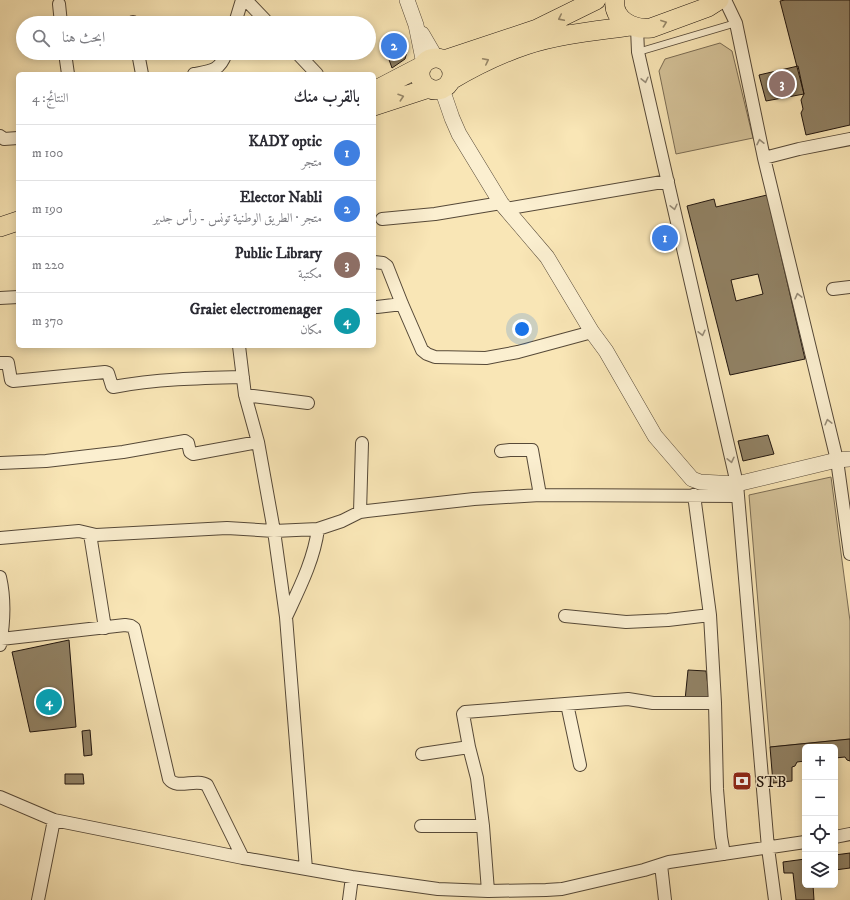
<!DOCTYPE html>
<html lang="ar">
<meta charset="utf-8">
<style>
:root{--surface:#fff;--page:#f2f2f3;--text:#2b2b33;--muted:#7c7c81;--line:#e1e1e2;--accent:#2563eb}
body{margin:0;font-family:"IM FELL DW Pica",Amiri,serif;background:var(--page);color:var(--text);direction:rtl}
.controls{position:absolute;right:12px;bottom:12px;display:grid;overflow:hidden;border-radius:6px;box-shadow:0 2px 10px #0003}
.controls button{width:36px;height:36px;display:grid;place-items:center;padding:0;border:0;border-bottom:1px solid var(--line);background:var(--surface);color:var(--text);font:20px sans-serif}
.you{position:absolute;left:522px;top:329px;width:14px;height:14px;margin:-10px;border:3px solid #fff;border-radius:50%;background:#1a73e8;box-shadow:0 0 0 6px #1a73e833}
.badge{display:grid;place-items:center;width:26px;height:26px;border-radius:50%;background:var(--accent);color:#fff;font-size:13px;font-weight:700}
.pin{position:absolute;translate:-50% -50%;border:2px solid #fff;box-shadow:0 1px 4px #0006}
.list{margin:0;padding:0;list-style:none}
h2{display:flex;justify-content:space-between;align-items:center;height:52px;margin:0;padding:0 16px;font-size:17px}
h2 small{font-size:13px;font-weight:400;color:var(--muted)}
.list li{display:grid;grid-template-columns:26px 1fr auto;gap:12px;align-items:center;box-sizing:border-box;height:56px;padding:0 16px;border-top:1px solid var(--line)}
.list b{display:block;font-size:15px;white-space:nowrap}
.list p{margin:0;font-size:13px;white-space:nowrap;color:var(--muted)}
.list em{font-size:13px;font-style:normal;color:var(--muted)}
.icon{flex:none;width:22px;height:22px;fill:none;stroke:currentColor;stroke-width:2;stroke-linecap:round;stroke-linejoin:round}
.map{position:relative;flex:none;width:850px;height:900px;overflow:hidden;direction:ltr}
.search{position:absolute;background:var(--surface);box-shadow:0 2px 10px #0003;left:16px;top:16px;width:360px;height:44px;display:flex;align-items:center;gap:10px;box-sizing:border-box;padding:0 14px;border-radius:22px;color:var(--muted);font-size:15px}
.panel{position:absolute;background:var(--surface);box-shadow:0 2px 10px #0003;left:16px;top:72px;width:360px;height:276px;border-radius:6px;direction:rtl}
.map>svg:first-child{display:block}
.green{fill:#d4c299;stroke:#7a6c54}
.building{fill:#918265;stroke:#20150e;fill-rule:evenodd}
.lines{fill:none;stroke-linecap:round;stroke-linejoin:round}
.service-casing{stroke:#564938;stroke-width:8}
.minor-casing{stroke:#564938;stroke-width:14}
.tertiary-casing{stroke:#564938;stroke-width:16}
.primary-casing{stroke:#20150e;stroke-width:20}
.service{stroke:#fbefd0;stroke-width:6}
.minor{stroke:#fbefd0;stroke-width:12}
.tertiary{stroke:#fbefd0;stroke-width:15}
.primary{stroke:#f9e6b6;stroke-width:19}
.oneway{stroke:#97886a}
.oneway2{stroke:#988d79}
.labels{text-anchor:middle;stroke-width:3;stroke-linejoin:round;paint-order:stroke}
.poi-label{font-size:16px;fill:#20150e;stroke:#fbefd0;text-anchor:start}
</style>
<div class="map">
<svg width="850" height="900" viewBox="0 0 850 900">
<rect width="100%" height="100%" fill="#f9e6b6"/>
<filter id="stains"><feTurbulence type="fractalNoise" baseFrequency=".005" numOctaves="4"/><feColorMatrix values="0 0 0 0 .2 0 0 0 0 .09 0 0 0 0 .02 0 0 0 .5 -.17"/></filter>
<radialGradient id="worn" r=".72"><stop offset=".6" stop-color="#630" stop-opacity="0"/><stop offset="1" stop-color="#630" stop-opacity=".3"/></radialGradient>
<path class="green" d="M720,43L732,51L753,138L676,154L659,71L665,59Z
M831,477L850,621V739L770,747L749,495Z"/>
<path class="building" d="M785,0H850V125L806,135L801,113L803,109L801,100L804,94L780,1Z
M400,35L407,52L405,59L392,68L382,40Z
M798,66L804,94L766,101L759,75Z
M767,195L805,359L730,375L687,206L714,199L716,207ZM758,274L763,294L736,301L731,280Z
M768,435L774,454L743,461L738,441Z
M69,640L76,727L30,732L12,652Z
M688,670L706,671L710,700H685Z
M90,730L92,755L84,756L82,731Z
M850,739V761L847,760L845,757L835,758V747H805V761L797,762L795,766L792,767V781L773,783L770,747Z
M65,774H83L84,784H65Z
M850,853V868L835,870V855Z
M805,859V885H813L814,900H796L793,873H784L783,862Z"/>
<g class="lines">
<g class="service-casing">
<path id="service" d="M638,52L736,23"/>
</g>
<g class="minor-casing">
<path id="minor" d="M246,0L268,23
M725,0L736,23L764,158L837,460L850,554
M59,4L61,23
M133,22V23
M235,23L242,0
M637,28L638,52L737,484L768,848L775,900
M65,53L68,74
M138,53L142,74
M297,53L317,74
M194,74C211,71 220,71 226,53
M0,136L4,139L18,138
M764,158L799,149L850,139
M505,209L668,181
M382,219L435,214L501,203
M374,262L383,263L387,266L402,304L422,350L427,354L435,357L486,358L518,352L592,332
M833,289L850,287
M0,298L18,297
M377,307L402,304
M239,346L245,395L258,442L274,531L286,617L306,869
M0,363H8L11,380L13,381L105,372L108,373L112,386L113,387C156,379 199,378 243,377
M245,395L308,403
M501,451L510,450H532L540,495
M0,463L46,461L123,452L185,441L188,443L190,452L193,454L258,442
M694,495L710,615L715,703L717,789L721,837L724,854
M360,512L362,443
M90,534L105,628
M0,538L79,531L96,535L227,528L274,531L318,529L342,521L360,512L367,511L474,499L540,495L738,496
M0,577C5,599 4,623 0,645
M565,616L626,622L668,620L710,615
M286,617C299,589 314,560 318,529
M1,639L125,625L131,626L134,628L169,779C177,790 196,778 207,785L243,858
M567,704L580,765
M469,747L463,714L465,712L628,699L653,703H715
M422,754L469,747L477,778L483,826L488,891
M0,797L54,820L243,858L352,877L438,889L488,891L546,890L562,889L644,870L669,862L805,842
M421,826H483
M835,837L850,834
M661,865L665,900
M38,900L54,820
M349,900L352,877"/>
</g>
<g class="tertiary-casing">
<path id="tertiary" d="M407,0L416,25L424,64
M422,34L436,58
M442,89L452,118L459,134L501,203L547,257L592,332L606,351L655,436L692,479L700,482L737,484L837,460L850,459"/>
</g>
<g class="primary-casing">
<path id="primary" d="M615,0C612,20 634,30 651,28L708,7L719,0
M420 74a16 16 0 1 1 32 0a16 16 0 1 1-32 0Z
M444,60L537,29L596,0
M451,80C475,66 499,54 526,45C560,34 595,31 630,26
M374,91L422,66
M374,106L429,88
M0,227L18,221"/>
</g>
<use href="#service" class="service"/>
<use href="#minor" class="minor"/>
<use href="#tertiary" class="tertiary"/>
<use href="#primary" class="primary"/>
</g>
<defs><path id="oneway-chevron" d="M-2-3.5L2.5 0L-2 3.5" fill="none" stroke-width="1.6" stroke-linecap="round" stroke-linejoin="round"/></defs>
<g class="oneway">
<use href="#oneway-chevron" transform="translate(561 18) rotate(154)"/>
<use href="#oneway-chevron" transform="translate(664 23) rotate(-20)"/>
<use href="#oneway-chevron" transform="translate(486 61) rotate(-27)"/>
<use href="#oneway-chevron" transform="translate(401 97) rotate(-18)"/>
</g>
<g class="oneway2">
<use href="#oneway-chevron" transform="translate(645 80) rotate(77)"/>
<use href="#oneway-chevron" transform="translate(760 142) rotate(-102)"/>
<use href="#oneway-chevron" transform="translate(674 207) rotate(77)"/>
<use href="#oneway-chevron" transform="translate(798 296) rotate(-104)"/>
<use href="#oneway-chevron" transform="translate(702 333) rotate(77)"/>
<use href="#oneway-chevron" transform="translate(828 422) rotate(-104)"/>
<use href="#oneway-chevron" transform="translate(731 460) rotate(77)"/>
</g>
<defs>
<g id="bank-square" transform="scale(1)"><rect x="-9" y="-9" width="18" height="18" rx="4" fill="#8f2418" stroke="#fbefd0"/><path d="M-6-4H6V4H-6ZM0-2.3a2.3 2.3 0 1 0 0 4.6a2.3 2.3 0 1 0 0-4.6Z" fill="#fff"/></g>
</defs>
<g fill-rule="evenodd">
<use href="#bank-square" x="742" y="781"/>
</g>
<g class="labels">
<g class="poi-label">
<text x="756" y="787">STB</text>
</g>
</g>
<rect width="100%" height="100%" filter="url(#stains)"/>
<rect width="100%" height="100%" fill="url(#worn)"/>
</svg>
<div class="controls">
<button>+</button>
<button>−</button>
<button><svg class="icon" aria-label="locate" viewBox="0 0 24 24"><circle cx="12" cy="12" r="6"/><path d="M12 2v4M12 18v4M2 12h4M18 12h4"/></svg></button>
<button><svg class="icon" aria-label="layers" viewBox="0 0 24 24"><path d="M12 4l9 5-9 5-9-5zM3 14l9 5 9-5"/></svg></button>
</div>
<div class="you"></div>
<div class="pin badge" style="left:665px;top:238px;background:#3f7fe0">1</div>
<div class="pin badge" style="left:394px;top:46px;background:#3f7fe0">2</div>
<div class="pin badge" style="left:782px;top:84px;background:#8d6e63">3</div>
<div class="pin badge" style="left:49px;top:702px;background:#0f9aa8">4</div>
<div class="search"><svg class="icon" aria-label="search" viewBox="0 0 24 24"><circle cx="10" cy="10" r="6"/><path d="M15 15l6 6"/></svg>ابحث هنا</div>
<section class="panel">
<h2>بالقرب منك<small>النتائج: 4</small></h2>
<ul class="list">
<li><span class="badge" style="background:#3f7fe0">1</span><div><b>KADY optic</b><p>متجر</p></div><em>100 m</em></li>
<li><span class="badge" style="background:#3f7fe0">2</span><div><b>Elector Nabli</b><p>متجر · الطريق الوطنية تونس - رأس جدير</p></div><em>190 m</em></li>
<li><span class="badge" style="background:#8d6e63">3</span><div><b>Public Library</b><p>مكتبة</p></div><em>220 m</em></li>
<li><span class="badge" style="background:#0f9aa8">4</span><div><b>Graiet electromenager</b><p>مكان</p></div><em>370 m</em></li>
</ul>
</section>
</div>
